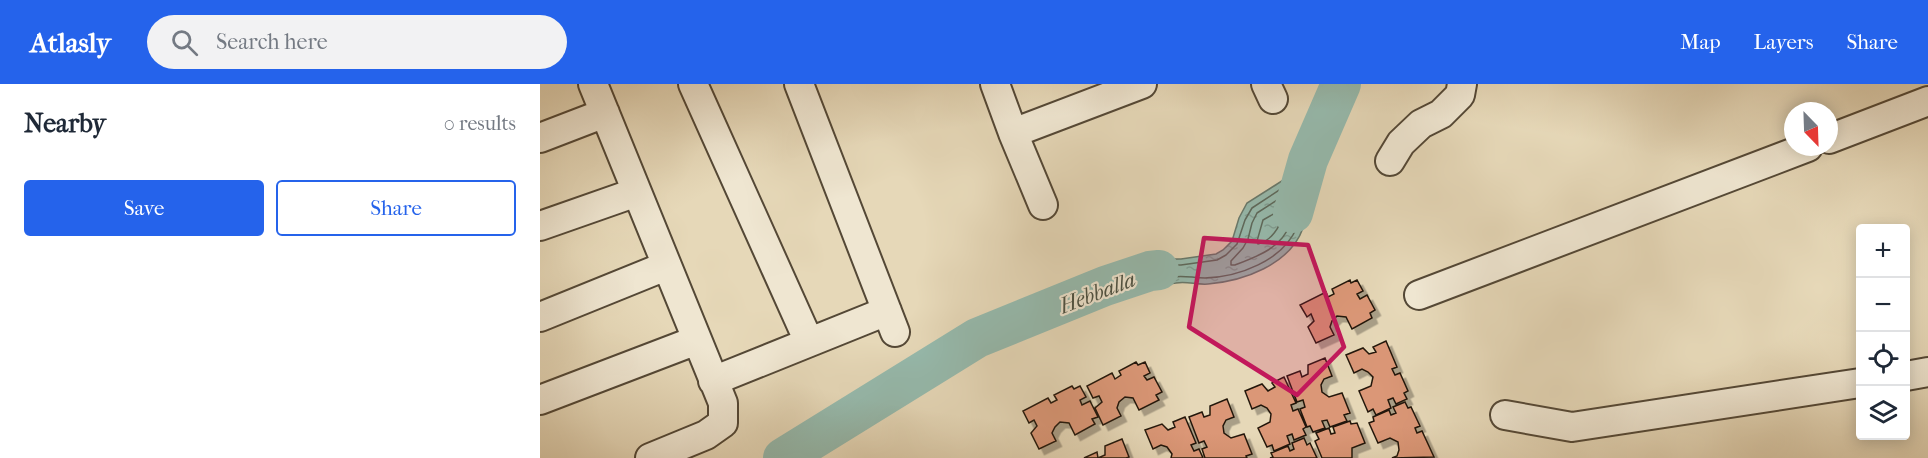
<!DOCTYPE html>
<meta charset="utf-8">
<style>
:root{--surface:#fff;--page:#f2f2f3;--text:#1f2937;--muted:#747a83;--line:#e0e1e3;--accent:#2563eb}
body{margin:0;font-family:"IM FELL French Canon",serif;background:var(--page);color:var(--text)}
.controls{position:absolute;right:18px;bottom:18px;display:grid;overflow:hidden;border-radius:6px;box-shadow:0 3px 15px #0003}
.controls button{width:54px;height:54px;display:grid;place-items:center;padding:0;border:0;border-bottom:2px solid var(--line);background:var(--surface);color:var(--text);font:30px sans-serif}
.compass{position:absolute;left:1244px;top:18px;width:54px;height:54px;border-radius:50%;background:var(--surface);box-shadow:0 3px 15px #0003;rotate:157deg}
.list{margin:0;padding:0;list-style:none}
h2{display:flex;justify-content:space-between;align-items:center;height:78px;margin:0;padding:0 24px;font-size:26px}
h2 small{font-size:20px;font-weight:400;color:var(--muted)}
.actions{display:flex;gap:12px;padding:18px 24px}
.actions a{flex:1;padding:14px 0;border:2px solid var(--accent);border-radius:6px;text-align:center;font-size:21px;color:var(--accent)}
.actions .main{background:var(--accent);color:#fff}
.icon{flex:none;width:33px;height:33px;fill:none;stroke:currentColor;stroke-width:2;stroke-linecap:round;stroke-linejoin:round}
.map{position:relative;flex:none;width:1388px;height:374px;overflow:hidden}
header{display:flex;align-items:center;gap:36px;box-sizing:border-box;height:84px;padding:0 30px;background:var(--accent);color:#fff}
header strong{font-size:28px}
nav{display:flex;gap:33px;margin-inline-start:auto;font-size:21px}
.search{width:420px;height:54px;background:var(--page);display:flex;align-items:center;gap:15px;box-sizing:border-box;padding:0 21px;border-radius:33px;color:var(--muted);font-size:22px}
main{display:flex}
aside{flex:1;background:var(--surface)}
.map>svg:first-child{display:block}
.water{fill:url(#water-ripples);stroke:#68796c;stroke-width:1.5}
.lines{fill:none;stroke-linecap:round;stroke-linejoin:round}
.shore{stroke:#5d695c;stroke-width:1.5}
.river{stroke:#96baad;stroke-width:40}
.building{fill:#db9777;stroke:#24180a;stroke-width:1.5;filter:url(#shadow)}
.minor-casing{stroke:#544836;stroke-width:32}
.minor{stroke:#efe6d1;stroke-width:28}
.marked{fill:#c2185b;fill-opacity:0.2;stroke:#c2185b;stroke-width:4.5;stroke-linejoin:round}
.labels{text-anchor:middle;stroke-width:4.5;stroke-linejoin:round;paint-order:stroke}
.water-label{font-size:22px;font-style:italic;fill:#4c5143;stroke:#efe6d1}
</style>
<header>
<strong>Atlasly</strong>
<div class="search"><svg class="icon" aria-label="search" viewBox="0 0 24 24"><circle cx="10" cy="10" r="6"/><path d="M15 15l6 6"/></svg>Search here</div>
<nav><a>Map</a><a>Layers</a><a>Share</a></nav>
</header>
<main>
<aside>
<h2>Nearby<small>0 results</small></h2>
<ul class="list">
</ul>
<div class="actions"><a class="main">Save</a><a>Share</a></div>
</aside>
<div class="map">
<svg width="1388" height="374" viewBox="0 0 1388 374">
<defs>
<pattern id="water-ripples" width="26" height="14" patternUnits="userSpaceOnUse" patternTransform="scale(1.5)"><rect width="26" height="14" fill="#96baad"/><path d="M2 4q2-2 4 0t4 0M15 11q2-2 4 0t4 0" fill="none" stroke="#819f94"/></pattern>
<filter id="shadow"><feDropShadow dx="5.5" dy="5.5" stdDeviation="0" flood-color="#0004"/></filter>
</defs>
<rect width="100%" height="100%" fill="#e6d8b8"/>
<filter id="stains"><feTurbulence type="fractalNoise" baseFrequency=".00333" numOctaves="4"/><feColorMatrix values="0 0 0 0 .2 0 0 0 0 .09 0 0 0 0 .02 0 0 0 .5 -.17"/></filter>
<radialGradient id="worn" r=".72"><stop offset=".6" stop-color="#630" stop-opacity="0"/><stop offset="1" stop-color="#630" stop-opacity=".3"/></radialGradient>
<path class="water" d="M768,76L776,82C775,96 767,107 764,121C763,129 765,136 763,144C750,181 703,197 668,200C657,201 647,197 636,199C605,203 595,218 565,202V191L578,181L596,175H641L676,170L683,166L692,157L699,134L707,119L753,90L761,80Z"/>
<g class="lines">
<path class="shore" d="M767,84L770,86C770,98 760,109 758,121C757,128 760,136 757,143C743,177 698,193 665,194C653,194 644,191 633,193C610,196 592,211 571,198V194L580,187L597,181H641L677,176L686,171L697,160L705,136L712,124L756,95Z
M748,109L753,112C751,121 753,132 750,140C742,164 716,173 695,181H691V177L703,164L708,155L712,139L717,129Z
M737,128L741,130C742,143 730,157 718,160L717,157L723,136Z"/>
<path class="river" d="M753,129L768,76L801,0
M243,374L437,254L565,202L610,187L619,186"/>
</g>
<path class="building" d="M810,196L811,199L817,196L823,207L817,210L820,215L827,211L835,226L830,229L832,234L812,245L806,233L797,232L792,237L790,243L794,251L776,259L768,243L774,237L771,230L767,233L760,221L786,208L788,213L794,210L792,205Z
M846,257L857,283L852,285L855,291L860,289L868,307L864,309L867,315L856,320L853,314L848,316L851,324L836,331L833,325L828,328L819,307L831,302L833,293L828,288L822,285L814,289L806,271L823,264L829,270L836,268L833,263Z
M785,274L792,292L784,295L781,301L782,308L789,313L802,309L810,329L804,331L807,337L790,343L787,336L782,337L785,344L773,348L770,342L767,343L760,325L765,323L763,316L757,318L747,292L760,287L762,293L768,290V281Z
M596,278L598,281L605,278L610,289L604,292L607,296L614,293L622,308L616,311L619,316L599,326L593,314L585,313L579,318L577,324L581,332L563,341L555,324L562,318L559,312L553,314L547,302L572,289L575,295L581,291L579,287Z
M744,293L756,319L751,321L753,327L758,325L766,343L763,345L766,351L754,356L752,350L747,352L750,360L734,367L732,361L727,363L718,344L730,338L731,330L727,324L721,321L712,325L705,307L722,300L728,307L735,303L732,299Z
M532,302L534,305L540,302L546,313L540,316L542,321L550,317L558,333L552,335L555,340L535,351L529,339L520,338L515,343L512,349L516,357L499,365L491,349L497,342L494,336L489,339L483,327L508,314L511,319L517,316L514,311Z
M687,315L694,333L686,336L683,342L684,349L691,354L704,350L712,370L706,372L707,374H665L662,365L667,363L664,357L659,359L649,333L662,328L664,333L670,331V322Z
M865,318L868,324L871,323L880,342L875,344L877,349L882,347L894,373L852,374L857,372L859,366L858,358L850,354L838,359L829,339L834,337L833,333L849,326L851,331L856,329L853,323Z
M645,333L656,359L651,361L654,367L659,365L663,374H631L632,370L627,363L621,361L613,365L605,346L622,340L628,346L635,343L633,338Z
M810,337L811,340L817,339L825,359L812,364V374H782L775,357L779,355L776,349L789,344L791,350L795,349L793,343Z
M764,354L767,361L770,359L777,374H730L733,373L731,369L748,362L750,367L754,365L752,359Z
M582,355L589,373L586,374H544L557,368L558,374L565,371V362Z"/>
<g class="lines">
<g class="minor-casing">
<path id="minor" d="M53,0L183,319V339L166,351L110,374
M153,0L269,258
M259,0L355,248
M455,0L473,49L503,121
M726,0L733,15
M473,49L602,0
M0,54L65,29
M1289,55L1388,17
M850,77L861,59L881,40L901,30L920,11L922,0
M0,142L97,108
M879,211L1268,63
M0,233L126,182
M1366,292L1388,288
M173,297L347,227
M0,316L157,256
M965,331L1032,343L1320,299"/>
</g>
<use href="#minor" class="minor"/>
</g>
<path class="marked" d="M664,154L768,161L804,263L757,311L649,243Z"/>
<g class="labels">
<g class="water-label">
<text transform="translate(557 208) rotate(-21)" y="8">Hebballa</text>
</g>
</g>
<rect width="100%" height="100%" filter="url(#stains)"/>
<rect width="100%" height="100%" fill="url(#worn)"/>
</svg>
<div class="controls">
<button>+</button>
<button>−</button>
<button><svg class="icon" aria-label="locate" viewBox="0 0 24 24"><circle cx="12" cy="12" r="6"/><path d="M12 2v4M12 18v4M2 12h4M18 12h4"/></svg></button>
<button><svg class="icon" aria-label="layers" viewBox="0 0 24 24"><path d="M12 4l9 5-9 5-9-5zM3 14l9 5 9-5"/></svg></button>
</div>
<svg class="compass" viewBox="-18 -18 36 36"><path d="M0-13l5 13h-10z" fill="#e53935"/><path d="M0 13l5-13h-10z" fill="#747a83"/></svg>
</div>
</main>
